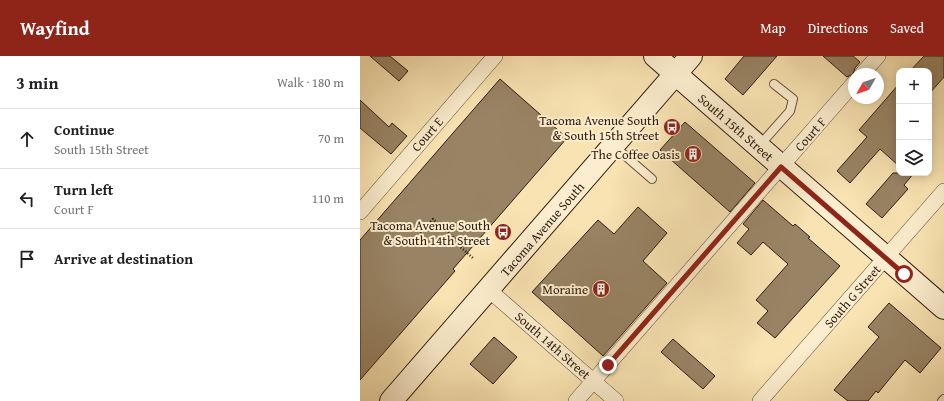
<!DOCTYPE html>
<meta charset="utf-8">
<style>
:root{--surface:#fff;--page:#f2f2f2;--text:#202124;--muted:#757577;--line:#e0e0e0;--accent:#8f2418}
body{margin:0;font-family:"Gentium Book Plus",serif;background:var(--page);color:var(--text)}
.controls{position:absolute;right:12px;top:12px;display:grid;overflow:hidden;border-radius:8px;box-shadow:0 2px 10px #0003}
.controls button{width:36px;height:36px;display:grid;place-items:center;padding:0;border:0;border-bottom:1px solid var(--line);background:var(--surface);color:var(--text);font:20px sans-serif}
.compass{position:absolute;left:488px;top:12px;width:36px;height:36px;border-radius:50%;background:var(--surface);box-shadow:0 2px 10px #0003;rotate:230deg}
.stop{position:absolute;width:12px;height:12px;margin:-9px;border:3px solid #8f2418;border-radius:50%;background:#fff}
.stop.end{background:#8f2418;border-color:#fff;box-shadow:0 1px 4px #0008}
.list{margin:0;padding:0;list-style:none}
h2{display:flex;justify-content:space-between;align-items:center;height:52px;margin:0;padding:0 16px;font-size:17px}
h2 small{font-size:13px;font-weight:400;color:var(--muted)}
.list li{display:grid;grid-template-columns:26px 1fr auto;gap:12px;align-items:center;box-sizing:border-box;height:60px;padding:0 16px;border-top:1px solid var(--line)}
.list b{display:block;font-size:15px;white-space:nowrap}
.list p{margin:0;font-size:13px;white-space:nowrap;color:var(--muted)}
.list em{font-size:13px;font-style:normal;color:var(--muted)}
.icon{flex:none;width:22px;height:22px;fill:none;stroke:currentColor;stroke-width:2;stroke-linecap:round;stroke-linejoin:round}
.map{position:relative;flex:none;width:584px;height:345px;overflow:hidden}
header{display:flex;align-items:center;gap:24px;box-sizing:border-box;height:56px;padding:0 20px;background:var(--accent);color:#fff}
header strong{font-size:19px}
nav{display:flex;gap:22px;margin-inline-start:auto;font-size:14px}
main{display:flex}
aside{flex:1;background:var(--surface)}
.map>svg:first-child{display:block}
.building{fill:#988364;stroke:#2e1b0f}
.lines{fill:none;stroke-linecap:round;stroke-linejoin:round}
.lane-casing{stroke:#614d38;stroke-width:10}
.street-casing{stroke:#614d38;stroke-width:16}
.secondary-casing{stroke:#2e1b0f;stroke-width:24}
.path{stroke:#2e1b0f;stroke-width:2.5;stroke-dasharray:1 2;stroke-linecap:butt}
.lane{stroke:#fbedcd;stroke-width:8}
.street{stroke:#fbedcd;stroke-width:15}
.secondary{stroke:#fbedcd;stroke-width:22}
.route{stroke:#8f2418;stroke-width:5}
.labels{text-anchor:middle;stroke-width:4;stroke-linejoin:round;paint-order:stroke}
.poi-label{font-size:13px;fill:#2e1b0f;stroke:#fbedcd;text-anchor:end}
.street-label{font-size:13px;fill:#2e1b0f;stroke:#fbedcd}
</style>
<header>
<strong>Wayfind</strong>
<nav><a>Map</a><a>Directions</a><a>Saved</a></nav>
</header>
<main>
<aside>
<h2>3 min<small>Walk · 180 m</small></h2>
<ul class="list">
<li><svg class="icon" aria-label="ahead" viewBox="0 0 24 24"><path d="M12 20V5M6 11l6-6 6 6"/></svg><div><b>Continue</b><p>South 15th Street</p></div><em>70 m</em></li>
<li><svg class="icon" aria-label="left" viewBox="0 0 24 24"><path d="M17 20v-9H6M10 6l-5 5 5 5"/></svg><div><b>Turn left</b><p>Court F</p></div><em>110 m</em></li>
<li><svg class="icon" aria-label="arrive" viewBox="0 0 24 24"><path d="M6 21V4h12l-3 4 3 4H6"/></svg><div><b>Arrive at destination</b></div></li>
</ul>
</aside>
<div class="map">
<svg width="584" height="345" viewBox="0 0 584 345">
<rect width="100%" height="100%" fill="#f9e3b2"/>
<filter id="stains"><feTurbulence type="fractalNoise" baseFrequency=".005" numOctaves="4"/><feColorMatrix values="0 0 0 0 .2 0 0 0 0 .09 0 0 0 0 .02 0 0 0 .5 -.17"/></filter>
<radialGradient id="worn" r=".72"><stop offset=".6" stop-color="#630" stop-opacity="0"/><stop offset="1" stop-color="#630" stop-opacity=".3"/></radialGradient>
<path class="building" d="M10,0H30L48,15L39,25Z
M384,0H417L383,39L365,23Z
M463,0H493L500,6L495,12L493,18L487,21Z
M564,0H584V21L569,38V15H550Z
M140,23L207,82L93,213L95,215L0,324V184Z
M539,28V110L520,93L490,127L477,115L507,81L499,74Z
M0,44L29,71L32,67L47,80L31,98L0,72Z
M325,66L395,127L370,156L300,94Z
M533,117H554L544,129L548,133L522,162L506,148Z
M403,144L433,170L435,168L450,181L448,182L480,210L415,282L397,267L408,255L396,244L428,208L403,186L391,199L377,187L389,173L383,168Z
M278,151L307,177L283,205L307,227L243,300L172,236L238,164L254,178Z
M529,247L581,292L560,317L545,304L518,337L516,335L508,345H488L474,334L519,281L508,271Z
M134,281L157,301L133,328L110,308Z
M313,283L355,320L343,333L301,296Z"/>
<g class="lines">
<g class="lane-casing">
<path id="lane" d="M254,90L292,123
M399,90L430,55L433,43L414,28
M582,345L584,343"/>
</g>
<g class="street-casing">
<path id="street" d="M502,18L518,0
M0,156L135,0
M129,234L256,345
M216,345L494,27
M400,345L584,135"/>
</g>
<g class="secondary-casing">
<path id="secondary" d="M295,0L584,252
M31,345L331,0"/>
</g>
<path class="path" d="M57,182L73,163L97,185L96,187L114,203"/>
<use href="#lane" class="lane"/>
<use href="#street" class="street"/>
<use href="#secondary" class="secondary"/>
</g>
<g class="lines">
<path class="route" d="M248,309L421,111L544,218"/>
</g>
<defs>
<g id="bus-disc" transform="scale(0.9)"><circle r="9.5" fill="#8f2418" stroke="#fbedcd"/><path d="M-5-6H5V4H4V6H2V4H-2V6H-4V4H-5ZM-3.5-4V0h7V-4ZM-3.5 1.2v1.5H-2V1.2ZM2 1.2v1.5H3.5V1.2Z" fill="#fff"/></g>
<g id="building-disc" transform="scale(0.9)"><circle r="9.5" fill="#8f2418" stroke="#fbedcd"/><path d="M-4-6H4V6H1V3H-1V6H-4ZM-2.5-4.3h1.7v1.8h-1.7ZM.8-4.3h1.7v1.8H.8ZM-2.5-1h1.7V.8h-1.7ZM.8-1h1.7V.8H.8Z" fill="#fff"/></g>
</defs>
<g fill-rule="evenodd">
<use href="#bus-disc" x="312" y="71"/>
<use href="#building-disc" x="333" y="98"/>
<use href="#bus-disc" x="143" y="176"/>
<use href="#building-disc" x="241" y="233"/>
</g>
<g class="labels">
<g class="poi-label">
<text x="299" y="69">Tacoma Avenue South<tspan x="299" dy="15">&amp; South 15th Street</tspan></text>
<text x="320" y="103">The Coffee Oasis</text>
<text x="130" y="174">Tacoma Avenue South<tspan x="130" dy="15">&amp; South 14th Street</tspan></text>
<text x="228" y="238">Moraine</text>
</g>
<g class="street-label">
<text transform="translate(376 71) rotate(41)" y="5">South 15th Street</text>
<text transform="translate(67 78) rotate(-49)" y="5">Court E</text>
<text transform="translate(450 78) rotate(-49)" y="5">Court F</text>
<text transform="translate(182 173) rotate(-49)" y="5">Tacoma Avenue South</text>
<text transform="translate(492 240) rotate(-49)" y="5">South G Street</text>
<text transform="translate(193 289) rotate(41)" y="5">South 14th Street</text>
</g>
</g>
<rect width="100%" height="100%" filter="url(#stains)"/>
<rect width="100%" height="100%" fill="url(#worn)"/>
</svg>
<div class="controls">
<button>+</button>
<button>−</button>
<button><svg class="icon" aria-label="layers" viewBox="0 0 24 24"><path d="M12 4l9 5-9 5-9-5zM3 14l9 5 9-5"/></svg></button>
</div>
<svg class="compass" viewBox="-18 -18 36 36"><path d="M0-13l5 13h-10z" fill="#e53935"/><path d="M0 13l5-13h-10z" fill="#757577"/></svg>
<div class="stop" style="left:544px;top:218px"></div>
<div class="stop end" style="left:248px;top:309px"></div>
</div>
</main>
